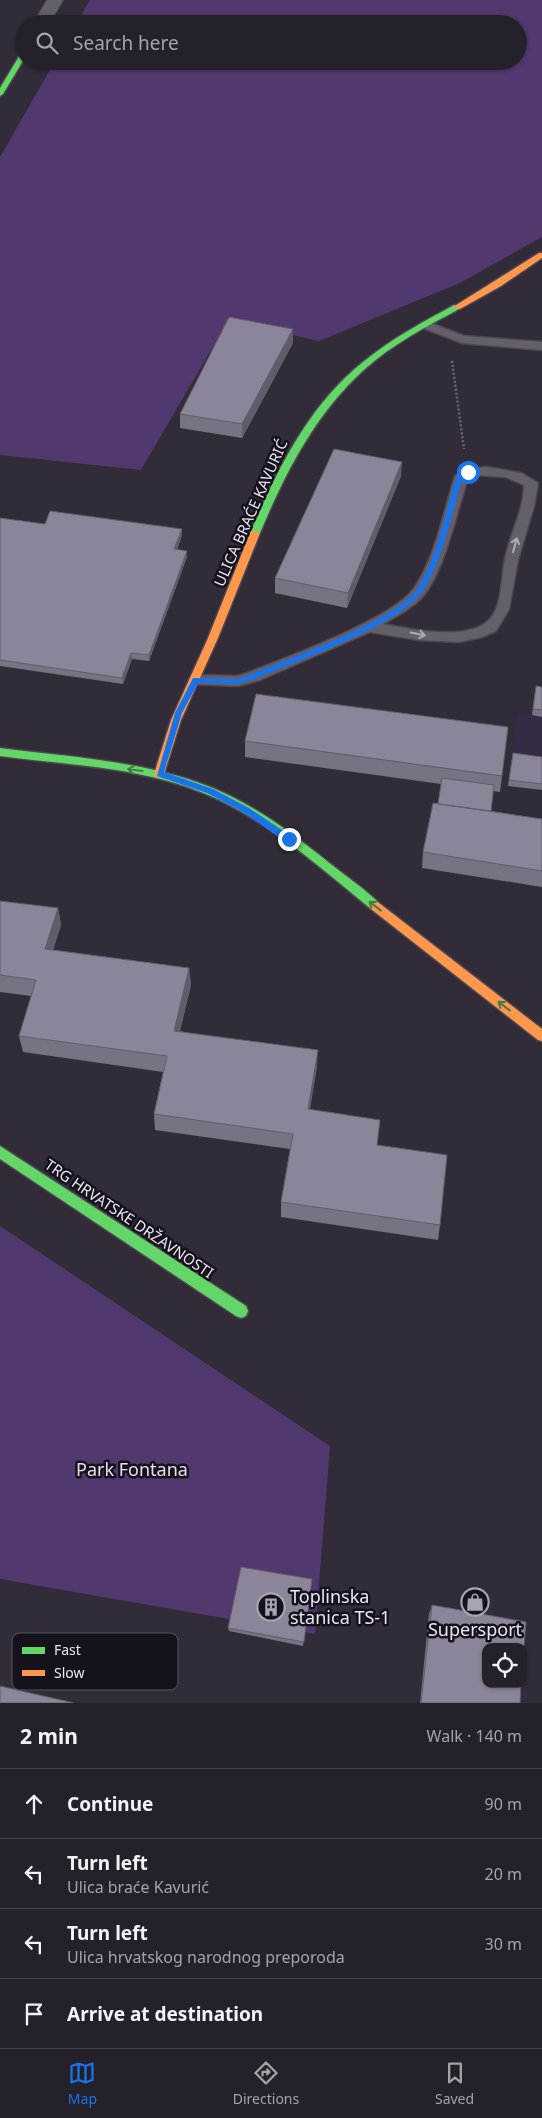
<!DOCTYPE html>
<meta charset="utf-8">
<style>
:root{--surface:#25212a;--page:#312e36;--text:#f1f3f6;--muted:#a3a3a8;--line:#423e47;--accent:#1a73e8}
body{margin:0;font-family:"Noto Sans",sans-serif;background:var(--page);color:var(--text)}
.controls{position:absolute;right:15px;bottom:15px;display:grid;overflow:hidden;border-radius:10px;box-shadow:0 1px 4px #0004}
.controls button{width:45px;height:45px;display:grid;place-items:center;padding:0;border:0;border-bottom:1px solid var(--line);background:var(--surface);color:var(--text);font:25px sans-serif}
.stop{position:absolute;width:15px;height:15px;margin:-11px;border:4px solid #1a73e8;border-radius:50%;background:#fff}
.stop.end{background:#1a73e8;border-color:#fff;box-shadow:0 1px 5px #0008}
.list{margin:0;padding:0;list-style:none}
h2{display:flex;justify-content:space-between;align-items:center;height:65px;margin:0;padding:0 20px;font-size:21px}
h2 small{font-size:16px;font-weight:400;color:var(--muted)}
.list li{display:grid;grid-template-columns:32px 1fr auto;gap:15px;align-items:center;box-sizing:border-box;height:70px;padding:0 20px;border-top:1px solid var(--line)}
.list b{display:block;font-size:19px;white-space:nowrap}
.list p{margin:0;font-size:16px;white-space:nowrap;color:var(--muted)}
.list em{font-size:16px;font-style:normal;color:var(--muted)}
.icon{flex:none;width:28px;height:28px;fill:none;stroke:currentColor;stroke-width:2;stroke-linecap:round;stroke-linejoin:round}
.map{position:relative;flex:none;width:542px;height:1703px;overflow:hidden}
.search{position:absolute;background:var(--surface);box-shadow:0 1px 4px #0004;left:15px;right:15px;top:15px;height:55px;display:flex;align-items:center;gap:12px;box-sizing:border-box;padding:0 18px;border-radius:28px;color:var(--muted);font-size:19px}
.sheet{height:345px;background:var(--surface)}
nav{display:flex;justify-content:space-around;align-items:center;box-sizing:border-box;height:70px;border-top:1px solid var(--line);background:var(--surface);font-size:14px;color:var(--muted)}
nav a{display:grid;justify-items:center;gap:2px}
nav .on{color:var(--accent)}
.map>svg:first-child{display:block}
.built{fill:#362b45}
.green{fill:#51386f}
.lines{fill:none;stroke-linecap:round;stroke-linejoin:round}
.lane-casing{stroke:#4c4752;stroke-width:3}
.street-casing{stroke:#4c4752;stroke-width:2}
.fast-casing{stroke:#4c4752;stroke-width:3}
.slow-casing{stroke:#4c4752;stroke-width:3}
.path{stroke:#6a666f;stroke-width:2.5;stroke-dasharray:2 2;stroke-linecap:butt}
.lane{fill:#646069;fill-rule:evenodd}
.street{fill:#646069;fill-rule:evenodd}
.fast{fill:#63d668;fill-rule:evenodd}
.slow{fill:#ff974d;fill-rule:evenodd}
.wall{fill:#787283}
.shaded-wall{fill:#625c6a}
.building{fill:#8c8498;stroke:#625c6a}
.oneway{stroke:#aea9b5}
.oneway2{stroke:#407e46}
.route{fill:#1a73e8}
.labels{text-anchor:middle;stroke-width:5;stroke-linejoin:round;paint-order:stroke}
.street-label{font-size:15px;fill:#eae5f4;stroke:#16121c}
.near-park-label{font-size:18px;fill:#e4ddf0;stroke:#16121c}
.near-poi-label{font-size:18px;fill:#eae5f4;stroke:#16121c;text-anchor:start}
.key{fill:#16121c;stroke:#56515d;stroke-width:1}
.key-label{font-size:14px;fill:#eae5f4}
</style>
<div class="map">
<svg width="542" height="1703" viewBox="0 0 542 1703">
<rect width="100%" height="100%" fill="#312c38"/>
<path class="built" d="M535,692L542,693V790L508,786L517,713L532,715Z"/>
<path class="green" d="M90,0H542V237L460,283L319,341L228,321L141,470L0,455V157L55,61H518V24H76Z
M0,1226L330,1446L315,1634L0,1579Z"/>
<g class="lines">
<g class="lane-casing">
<path id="lane" d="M425,321L464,336L542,342V350L462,343L421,327V323Z
M486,467L521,473L538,483L534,506L518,560L509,609L496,631L482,637L459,642L419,640L370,632L260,680L238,686L191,684L189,680L191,676L196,675L238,676L250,672C287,657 395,618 415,587C435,557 444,511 455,476L464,470ZM476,475L506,477L524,485C524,509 511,532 506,555C501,574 503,599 493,615C475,644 411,629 383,624C397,616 414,607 424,595C445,569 457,511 468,478Z"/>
</g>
<g class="street-casing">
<path id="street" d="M47,0H63L49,24H33Z"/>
</g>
<g class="fast-casing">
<path id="fast" d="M24,51V59L3,94L0,96V88L21,53Z
M454,305L461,307C454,313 443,317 435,322C418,331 402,341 386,352C324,397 289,464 260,533L258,535H252L250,533C277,470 309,405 363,362C391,339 423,322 454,305Z
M0,748C71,757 146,761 213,788C256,806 293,834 328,862C339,871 375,896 381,906L379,909H371C319,867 268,820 206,794C141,767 68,765 0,756Z
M0,1146L246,1306L248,1311L246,1316L241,1318L236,1316L0,1159Z"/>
</g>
<g class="slow-casing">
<path id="slow" d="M539,253H542V258L501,286L460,309L453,307Z
M255,530L260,533L218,638L181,720L164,774L163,777H155L154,774L171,720L208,638L250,533Z
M375,901L379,903L542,1029V1041L538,1040L371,909L369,906L371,903Z"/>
</g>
<path class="path" d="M452,361L464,449"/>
<use href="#lane" class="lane"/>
<use href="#street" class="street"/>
<use href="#fast" class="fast"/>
<use href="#slow" class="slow"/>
</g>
<path class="wall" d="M293,329V343L242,438L180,428V414Z
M401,476L347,608L275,593V578Z
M0,518L45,524L182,529V535L177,550L187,557L149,661L132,659L123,684L0,666Z
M542,687V717L532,715L535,692Z
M245,741L502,776L500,792L493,791L491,811L542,819V887L422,868L423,852L438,804L441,784L245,757Z
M513,753L542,757V790L508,786Z
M0,901L58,908L61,925L53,950L189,968L191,985L180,1031L317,1066L310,1109L378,1145L440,1225L438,1240L281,1217V1202L290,1149L155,1130L154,1114L163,1072L23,1052L19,1036L31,996L0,992Z
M312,1579L303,1646L229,1631L228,1628Z
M432,1605L520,1703H420L429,1614Z"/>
<path class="shaded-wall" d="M293,329V343L242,438V424Z
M402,462L401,476L347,608L348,593Z
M182,529V535L175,556L174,549Z
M187,551V557L149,661V655Z
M131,653L132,659L123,684L122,678Z
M58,908L61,925L48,966L45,949Z
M189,968L191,985L176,1047L174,1031Z
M318,1050L317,1066L307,1125L308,1109Z"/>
<path class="building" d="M229,317L293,329L242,424L180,414Z
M334,449L402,462L348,593L275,578Z
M50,511L182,529L174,549L187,551L149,655L131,653L122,678L0,660V518L45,524Z
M536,686L542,687V710L533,709Z
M256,694L508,727L502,776L245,741Z
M513,753L542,757V784L509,780Z
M442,778L494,785L491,811L438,804Z
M433,803L542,819V871L423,852Z
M0,901L58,908L45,949L189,968L174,1031L318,1050L308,1109L380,1120L377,1145L447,1155L440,1225L281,1202L293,1134L154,1114L167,1056L19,1036L36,980L0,975Z
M241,1567L312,1579L304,1642L228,1628Z
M432,1605L526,1622L523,1658V1647H486V1684H521L520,1703H421Z
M0,1686L74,1703H0Z"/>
<defs><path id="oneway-shaft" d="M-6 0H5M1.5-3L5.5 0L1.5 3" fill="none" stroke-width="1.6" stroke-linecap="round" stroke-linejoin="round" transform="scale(1.25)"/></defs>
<g class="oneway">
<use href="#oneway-shaft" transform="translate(515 545) rotate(-75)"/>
<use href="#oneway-shaft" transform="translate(418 634) rotate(11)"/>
</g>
<g class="oneway2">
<use href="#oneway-shaft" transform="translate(135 770) rotate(-172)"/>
<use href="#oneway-shaft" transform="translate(375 906) rotate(-142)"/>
<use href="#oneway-shaft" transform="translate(504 1006) rotate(-142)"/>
</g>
<path class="route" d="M465,471L471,472L462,479C452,512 441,568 420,594C394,627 299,660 257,678L238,684L198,683L182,713L164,772L213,789L249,808L292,837V842H286L243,812L207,793L157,776L175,713L193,678L238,679L252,674C290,658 395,621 417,589C437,559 445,513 456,478Z"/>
<defs>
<g id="shop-ring" transform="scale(1.4375)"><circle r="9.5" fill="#16121c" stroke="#a9a4b2" stroke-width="1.5"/><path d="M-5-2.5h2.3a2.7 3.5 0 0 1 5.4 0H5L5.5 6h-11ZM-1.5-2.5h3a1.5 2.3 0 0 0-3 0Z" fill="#a9a4b2"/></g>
<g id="building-ring" transform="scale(1.4375)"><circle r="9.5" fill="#16121c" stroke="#a9a4b2" stroke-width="1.5"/><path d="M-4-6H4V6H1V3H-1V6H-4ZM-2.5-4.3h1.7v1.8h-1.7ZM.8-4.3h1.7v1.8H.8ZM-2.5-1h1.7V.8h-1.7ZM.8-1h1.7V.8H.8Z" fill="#a9a4b2"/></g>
</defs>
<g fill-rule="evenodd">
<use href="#shop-ring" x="475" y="1602"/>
<use href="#building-ring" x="271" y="1607"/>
</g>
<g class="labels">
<g class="street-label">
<text transform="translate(251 513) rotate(-66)" y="5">ULICA BRAĆE KAVURIĆ</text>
<text transform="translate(129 1219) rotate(34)" y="5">TRG HRVATSKE DRŽAVNOSTI</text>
</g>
<g class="near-park-label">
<text x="132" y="1476">Park Fontana</text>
</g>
<g class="near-poi-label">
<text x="290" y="1603">Toplinska<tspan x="290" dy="21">stanica TS-1</tspan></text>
<text x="475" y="1636" text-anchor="middle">Supersport</text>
</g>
</g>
<rect x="12" y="1633" width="166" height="57" rx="8" class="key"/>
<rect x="22" y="1647" width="23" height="7" fill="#63d668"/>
<rect x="22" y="1670" width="23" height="6" fill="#ff974d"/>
<g class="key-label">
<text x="54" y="1655">Fast</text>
<text x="54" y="1678">Slow</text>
</g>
</svg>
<div class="controls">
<button><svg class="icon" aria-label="locate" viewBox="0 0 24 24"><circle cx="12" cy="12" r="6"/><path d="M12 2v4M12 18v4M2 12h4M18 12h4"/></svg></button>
</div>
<div class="stop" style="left:468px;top:472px"></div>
<div class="stop end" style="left:289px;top:839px"></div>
<div class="search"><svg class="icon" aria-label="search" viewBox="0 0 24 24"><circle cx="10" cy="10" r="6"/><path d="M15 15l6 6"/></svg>Search here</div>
</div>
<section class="sheet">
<h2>2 min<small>Walk · 140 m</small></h2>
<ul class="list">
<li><svg class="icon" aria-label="ahead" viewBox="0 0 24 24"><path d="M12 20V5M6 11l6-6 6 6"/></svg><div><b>Continue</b></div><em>90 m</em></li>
<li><svg class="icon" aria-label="left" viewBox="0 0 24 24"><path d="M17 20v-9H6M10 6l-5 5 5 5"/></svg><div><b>Turn left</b><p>Ulica braće Kavurić</p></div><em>20 m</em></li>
<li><svg class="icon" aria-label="left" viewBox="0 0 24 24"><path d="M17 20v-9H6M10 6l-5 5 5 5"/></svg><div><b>Turn left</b><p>Ulica hrvatskog narodnog preporoda</p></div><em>30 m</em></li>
<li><svg class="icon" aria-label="arrive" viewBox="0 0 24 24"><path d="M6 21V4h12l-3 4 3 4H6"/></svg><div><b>Arrive at destination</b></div></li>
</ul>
</section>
<nav>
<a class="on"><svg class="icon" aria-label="map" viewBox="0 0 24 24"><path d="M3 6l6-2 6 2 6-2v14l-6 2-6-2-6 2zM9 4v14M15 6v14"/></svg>Map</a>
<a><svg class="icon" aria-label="directions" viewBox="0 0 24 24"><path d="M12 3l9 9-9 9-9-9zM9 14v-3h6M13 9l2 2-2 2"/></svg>Directions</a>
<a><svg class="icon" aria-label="saved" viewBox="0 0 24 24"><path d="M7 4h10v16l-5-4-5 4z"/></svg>Saved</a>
</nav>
